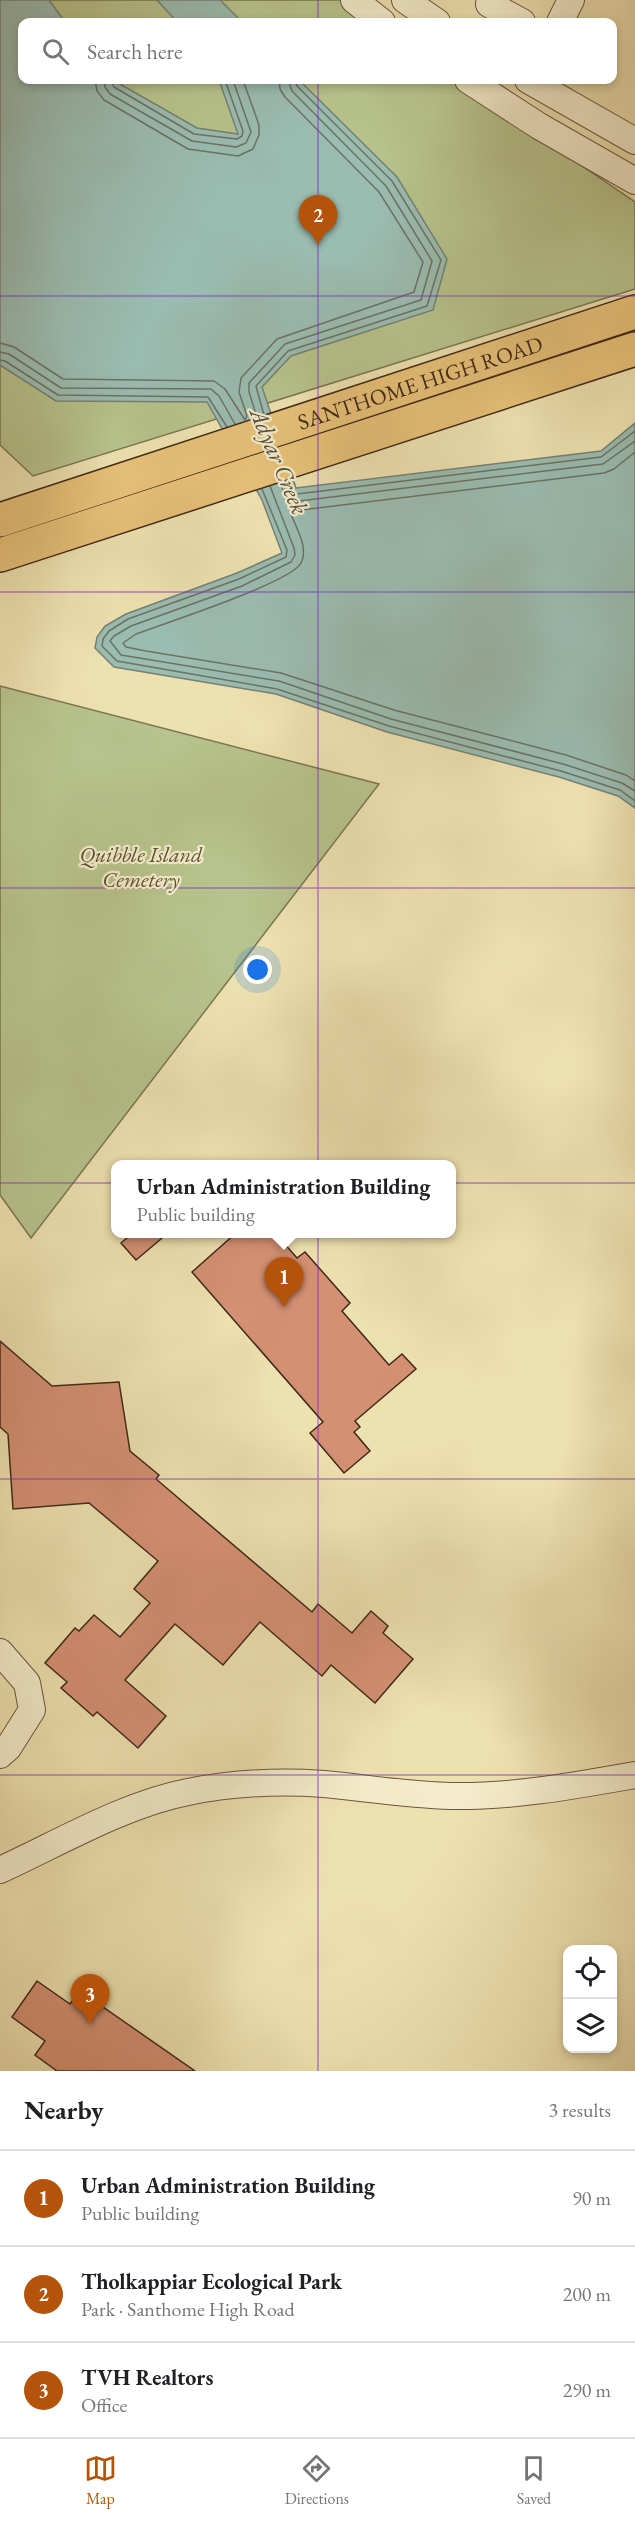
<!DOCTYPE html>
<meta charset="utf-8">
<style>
:root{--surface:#fff;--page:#f6f6f6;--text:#202124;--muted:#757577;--line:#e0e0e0;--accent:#b45309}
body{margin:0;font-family:"EB Garamond",serif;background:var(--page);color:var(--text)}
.controls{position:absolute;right:18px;bottom:18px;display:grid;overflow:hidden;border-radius:12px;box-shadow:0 3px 9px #0003}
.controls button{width:54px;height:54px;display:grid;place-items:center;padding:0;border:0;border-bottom:2px solid var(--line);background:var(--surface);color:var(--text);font:30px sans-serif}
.you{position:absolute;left:258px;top:970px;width:21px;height:21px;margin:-15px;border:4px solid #fff;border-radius:50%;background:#1a73e8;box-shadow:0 0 0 9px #1a73e833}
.badge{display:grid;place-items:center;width:39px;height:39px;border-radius:50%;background:var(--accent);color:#fff;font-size:20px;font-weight:700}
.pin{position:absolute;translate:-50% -50px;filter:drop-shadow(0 2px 3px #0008)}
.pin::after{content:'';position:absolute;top:32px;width:21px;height:18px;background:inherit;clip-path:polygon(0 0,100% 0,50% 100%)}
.popup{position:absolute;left:111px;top:1160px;width:345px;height:78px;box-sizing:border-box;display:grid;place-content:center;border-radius:12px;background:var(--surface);filter:drop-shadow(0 2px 4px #0005);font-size:20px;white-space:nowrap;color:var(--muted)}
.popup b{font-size:22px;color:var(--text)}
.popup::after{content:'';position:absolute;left:50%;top:100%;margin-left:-12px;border:12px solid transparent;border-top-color:var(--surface)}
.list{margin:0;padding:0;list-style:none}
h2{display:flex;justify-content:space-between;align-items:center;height:78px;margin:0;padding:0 24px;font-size:26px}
h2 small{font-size:20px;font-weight:400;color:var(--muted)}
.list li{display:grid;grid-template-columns:39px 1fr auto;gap:18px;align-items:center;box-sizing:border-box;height:96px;padding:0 24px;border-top:2px solid var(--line)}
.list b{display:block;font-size:22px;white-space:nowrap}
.list p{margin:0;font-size:20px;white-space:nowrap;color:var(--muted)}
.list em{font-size:20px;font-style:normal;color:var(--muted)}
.icon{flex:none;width:33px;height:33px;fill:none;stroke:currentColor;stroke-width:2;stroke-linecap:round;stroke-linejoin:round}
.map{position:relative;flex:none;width:635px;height:2071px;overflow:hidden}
.search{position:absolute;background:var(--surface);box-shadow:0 3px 9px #0003;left:18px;right:18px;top:18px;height:66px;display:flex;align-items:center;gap:15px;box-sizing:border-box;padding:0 21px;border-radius:12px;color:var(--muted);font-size:22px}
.sheet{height:366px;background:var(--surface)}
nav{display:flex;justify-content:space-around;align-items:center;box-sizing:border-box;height:84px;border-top:2px solid var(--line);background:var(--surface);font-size:16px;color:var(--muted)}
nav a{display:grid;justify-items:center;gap:3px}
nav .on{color:var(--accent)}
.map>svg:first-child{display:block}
.green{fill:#b7c38c;stroke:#7b7652;stroke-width:1.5}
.water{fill:#9abcb1;stroke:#768174;stroke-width:1.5}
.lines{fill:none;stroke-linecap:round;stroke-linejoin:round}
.shore{stroke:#6c7264;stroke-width:1.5}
.building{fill:#d49073;stroke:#3f2918;stroke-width:1.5}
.minor-casing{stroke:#6b573e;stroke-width:28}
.major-casing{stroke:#3f2918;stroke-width:36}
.minor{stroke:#f4eccc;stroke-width:26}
.major{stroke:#e7c078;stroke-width:33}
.grid{fill:none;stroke:#7b2cbf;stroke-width:1.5;stroke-opacity:0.55}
.labels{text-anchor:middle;stroke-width:4.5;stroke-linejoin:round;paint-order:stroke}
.street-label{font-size:22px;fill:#3f2918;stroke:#f4eccc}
.park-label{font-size:22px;font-style:italic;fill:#5d5035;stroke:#f4eccc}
.water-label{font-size:24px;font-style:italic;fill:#564e3e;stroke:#f4eccc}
</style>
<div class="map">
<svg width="635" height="2071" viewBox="0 0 635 2071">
<rect width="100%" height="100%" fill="#eee1b0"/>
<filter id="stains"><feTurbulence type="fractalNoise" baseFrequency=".00333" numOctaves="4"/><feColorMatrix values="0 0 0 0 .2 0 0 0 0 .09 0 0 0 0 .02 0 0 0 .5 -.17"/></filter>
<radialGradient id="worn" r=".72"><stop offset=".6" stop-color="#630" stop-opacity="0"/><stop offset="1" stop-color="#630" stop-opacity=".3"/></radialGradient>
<path class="green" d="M0,0H347L372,22H22V80H456L635,202V289L33,476L0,445Z
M0,686L379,784L31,1238L0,1195Z"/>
<path class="water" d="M0,0H49L65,22H22V80H113L197,128L238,134L219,80H299L397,177L447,259L433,310L291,356L262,387L296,488L601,451L635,423V808L618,796L559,777L387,732L276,694L114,667L95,648L97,637L105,626L126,614L237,573L282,553L262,500L207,402L56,401L0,365Z
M157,0H220L242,22H177Z"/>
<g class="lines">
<path class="shore" d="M95,80L97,91L104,100L188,149L238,156L253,149L259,135V125L243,80
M104,80L105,87L110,94L192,141L236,147L246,143L251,132L233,80
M111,80L114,87L194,134L237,139L242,136L243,131L225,80
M0,343L14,347L63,379L214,381L225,389L245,420L247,416L239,392L241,378L277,339L414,292L423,262L379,192L285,97L280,89L279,80
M0,352L9,354L61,388L211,389L219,396L235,424
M0,360L5,361L58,395L208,397L227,427
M264,415L256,386L288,351L427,306L441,260L392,181L297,86L295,80
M257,417L249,392V383L285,344L421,300L432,261L386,186L292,91L288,80
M635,452L614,469L604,473L293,511L291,514C296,528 309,548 301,563C292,582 163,624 136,634L123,643L126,647L146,651L281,673L394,710L566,755L626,775L635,781
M287,481L291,491L297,494L601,457L635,431
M280,483L286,497L299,501L603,464L635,441
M270,486L294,548L295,555L291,562L242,586L131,626L114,636L110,641L121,655L279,681L391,719L563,764L622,783L635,791
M262,489L287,550L286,557L239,579L128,619L109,631L103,639L102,646L117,661L277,689L389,726L561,771L620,790L635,801"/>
</g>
<path class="building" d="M133,1233H168L136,1260L121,1243Z
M236,1233H275L297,1258L305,1252L350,1303L342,1311L389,1365L402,1354L416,1369L355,1421L360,1427L354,1432L370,1451L344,1473L310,1433L323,1422L192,1272Z
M0,1341L52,1386L119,1382L130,1451L159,1475L156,1479L312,1612L318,1604L352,1633L371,1611L388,1626L383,1633L413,1659L375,1703L331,1665L322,1676L260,1622L223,1665L175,1624L125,1680L166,1716L138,1748L97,1712L93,1716L61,1688L67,1682L45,1663L75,1628L79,1631L94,1615L120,1637L150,1603L134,1589L158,1561L89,1503L13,1509L8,1434L0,1427Z
M37,1981L70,2004L80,1991L195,2071H57L35,2055L45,2041L12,2017Z"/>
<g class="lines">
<g class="minor-casing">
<path id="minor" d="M354,0L382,22
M405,0L437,22
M489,4L522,22
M560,22L571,0
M468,80L539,126L635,181
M528,80L635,141
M0,1652L27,1683L32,1710L8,1748L0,1755
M0,1870C59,1843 125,1804 188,1792C231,1783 280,1781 324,1784C366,1788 408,1795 451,1796C514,1797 573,1786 635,1775"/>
</g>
<g class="major-casing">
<g id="major">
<path id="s1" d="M0,520L635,312"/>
<path d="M0,555L635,349"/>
</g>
</g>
<use href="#minor" class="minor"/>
<use href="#major" class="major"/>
</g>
<path class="grid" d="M318,0V22M318,80V2071M0,296H635M0,592H635M0,888H635M0,1183H635M0,1479H635M0,1775H635"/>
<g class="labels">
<g class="street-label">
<text dy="8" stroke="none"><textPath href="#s1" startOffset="442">SANTHOME HIGH ROAD</textPath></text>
</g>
<g class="park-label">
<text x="141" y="862">Quibble Island<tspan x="141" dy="25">Cemetery</tspan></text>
</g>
<g class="water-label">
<text transform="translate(279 461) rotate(67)" y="8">Adyar Creek</text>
</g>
</g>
<rect width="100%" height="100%" filter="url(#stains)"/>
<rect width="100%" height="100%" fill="url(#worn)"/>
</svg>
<div class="controls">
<button><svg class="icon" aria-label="locate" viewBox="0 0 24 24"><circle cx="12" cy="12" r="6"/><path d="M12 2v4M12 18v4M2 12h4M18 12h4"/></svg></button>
<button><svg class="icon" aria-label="layers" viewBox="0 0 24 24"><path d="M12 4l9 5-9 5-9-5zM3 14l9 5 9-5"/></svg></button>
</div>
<div class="you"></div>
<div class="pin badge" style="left:284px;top:1307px">1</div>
<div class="popup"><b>Urban Administration Building</b>Public building</div>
<div class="pin badge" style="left:318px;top:245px">2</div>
<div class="pin badge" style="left:90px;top:2024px">3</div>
<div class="search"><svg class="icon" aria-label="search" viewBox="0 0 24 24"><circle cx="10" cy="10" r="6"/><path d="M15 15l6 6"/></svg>Search here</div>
</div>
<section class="sheet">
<h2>Nearby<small>3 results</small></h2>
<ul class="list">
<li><span class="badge">1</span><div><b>Urban Administration Building</b><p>Public building</p></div><em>90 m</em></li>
<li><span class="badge">2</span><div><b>Tholkappiar Ecological Park</b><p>Park · Santhome High Road</p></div><em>200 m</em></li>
<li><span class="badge">3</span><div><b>TVH Realtors</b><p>Office</p></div><em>290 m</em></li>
</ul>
</section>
<nav>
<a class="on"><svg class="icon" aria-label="map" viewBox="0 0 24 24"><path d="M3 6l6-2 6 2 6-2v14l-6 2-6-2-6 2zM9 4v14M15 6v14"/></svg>Map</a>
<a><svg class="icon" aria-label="directions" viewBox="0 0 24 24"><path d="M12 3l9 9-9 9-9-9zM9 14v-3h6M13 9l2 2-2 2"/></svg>Directions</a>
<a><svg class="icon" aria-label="saved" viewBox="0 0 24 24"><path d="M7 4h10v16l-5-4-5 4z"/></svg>Saved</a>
</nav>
